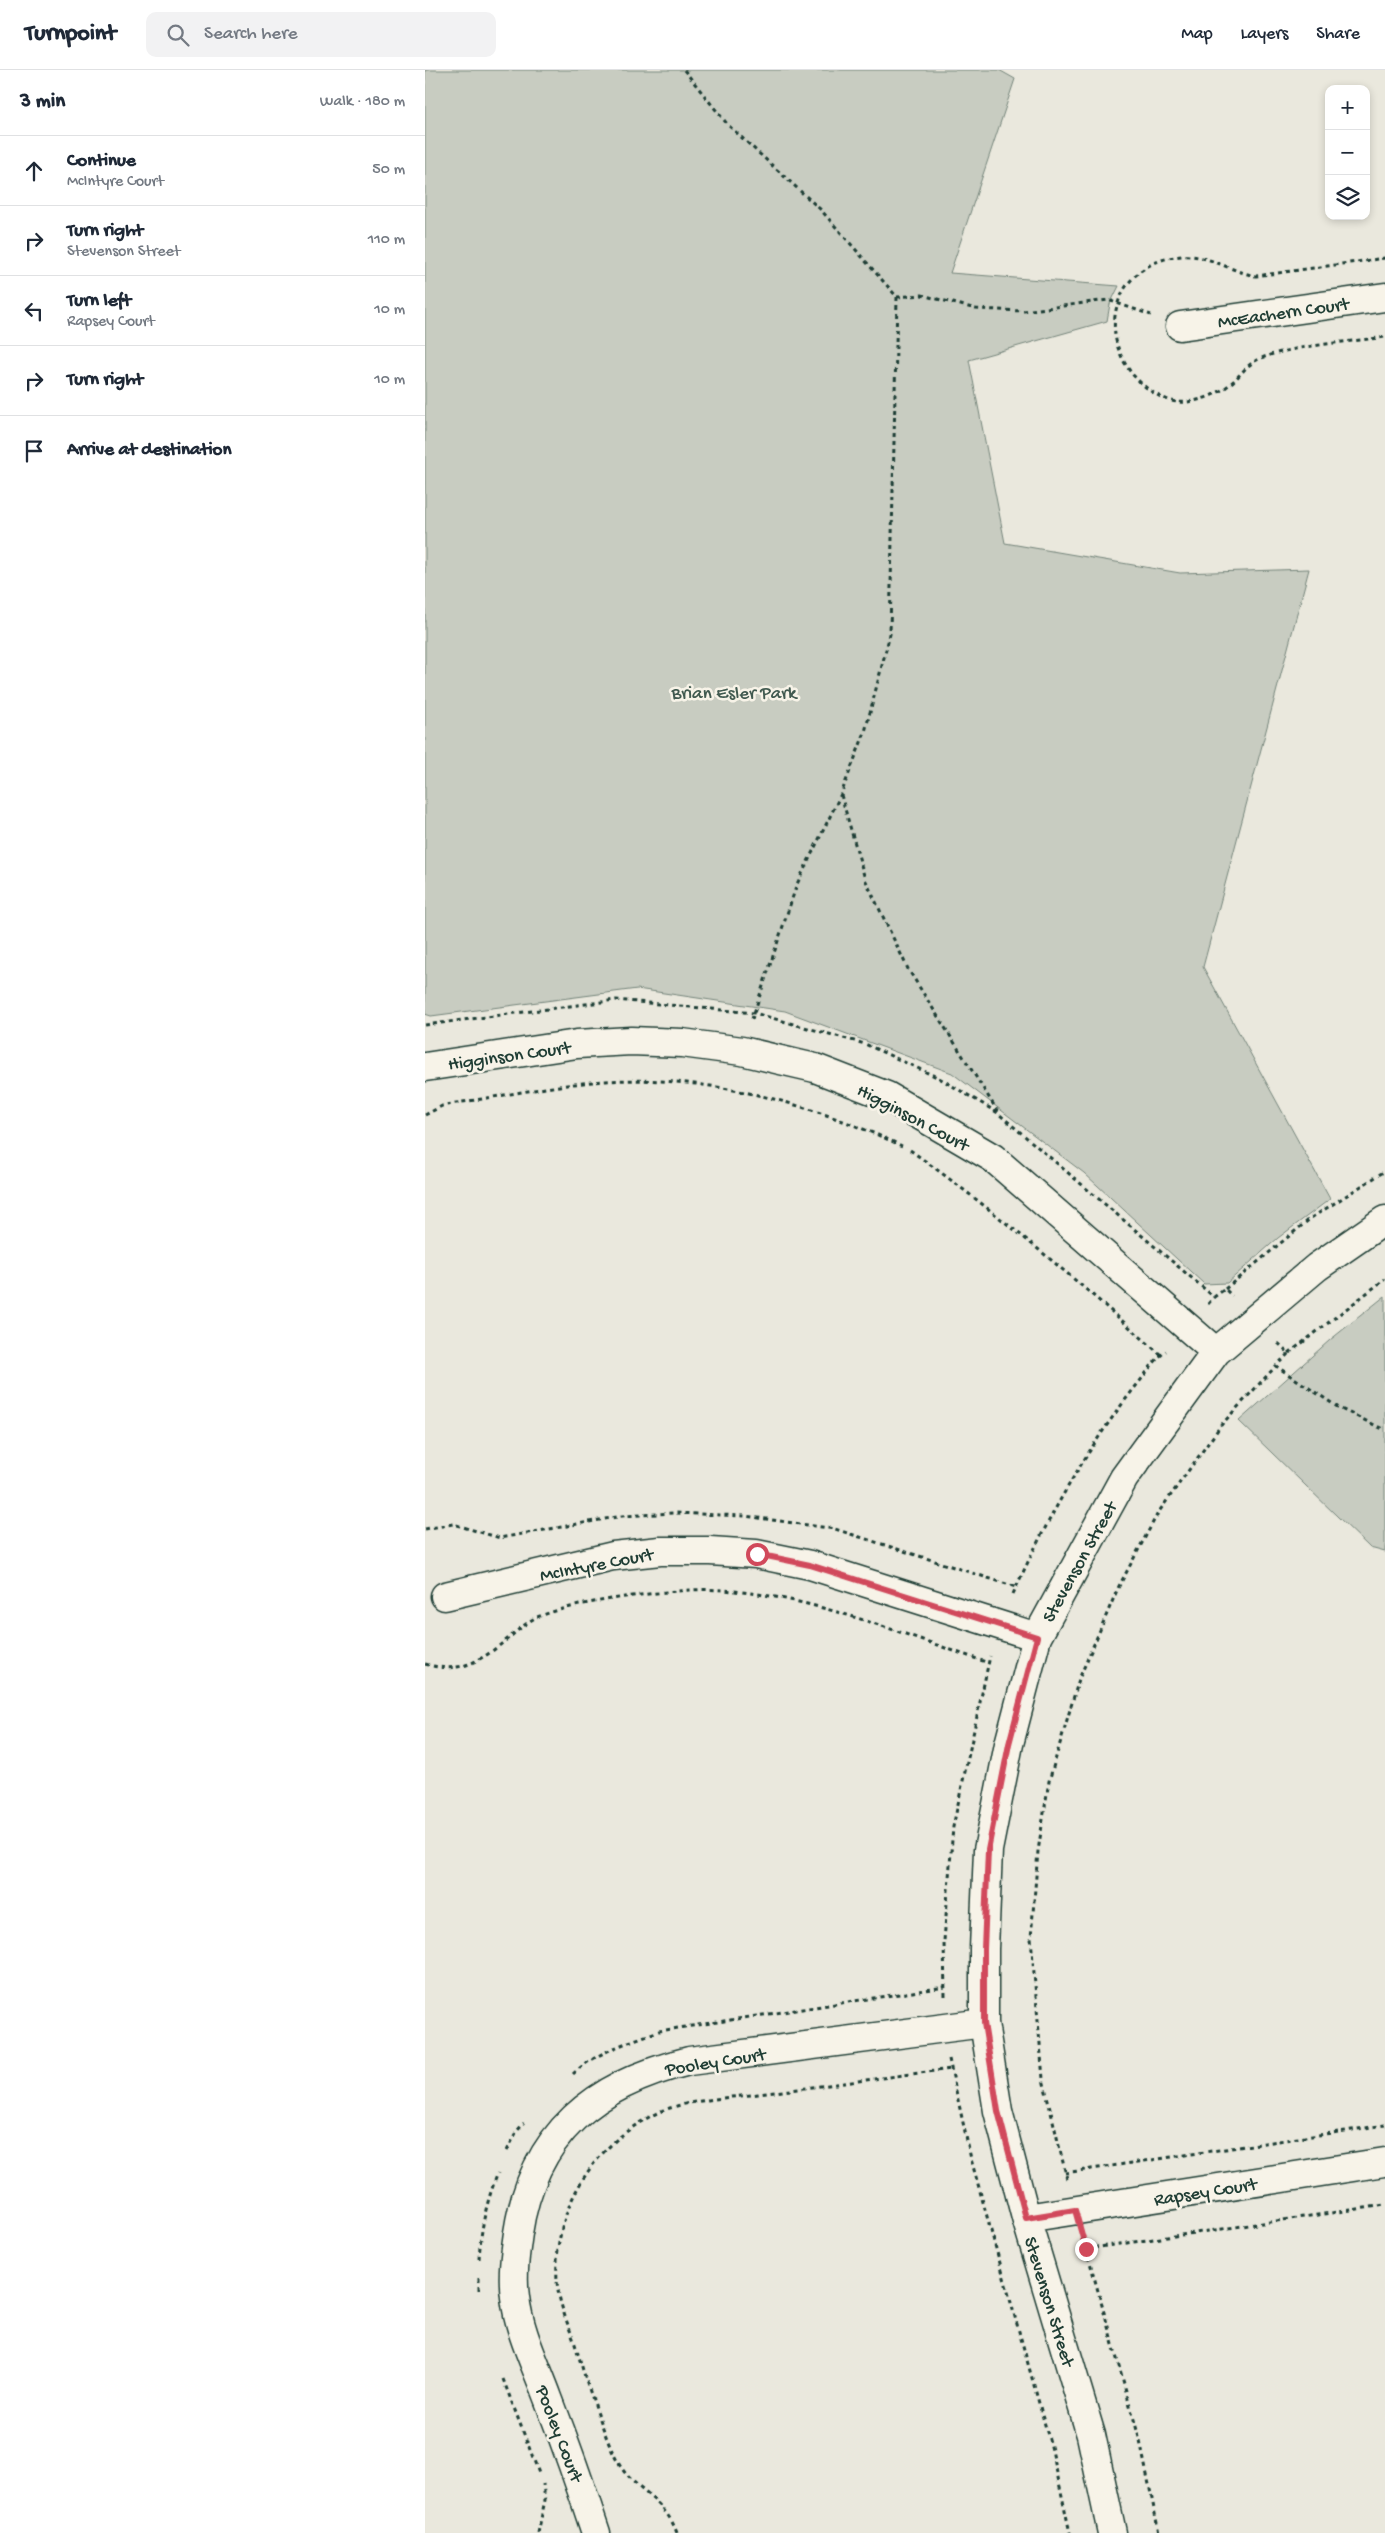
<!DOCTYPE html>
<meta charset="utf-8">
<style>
:root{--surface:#fff;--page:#f2f2f3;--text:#1f2937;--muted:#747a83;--line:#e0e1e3}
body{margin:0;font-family:"Gochi Hand",sans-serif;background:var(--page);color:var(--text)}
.controls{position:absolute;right:15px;top:15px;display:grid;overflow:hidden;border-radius:10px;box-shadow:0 2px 8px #0003}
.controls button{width:45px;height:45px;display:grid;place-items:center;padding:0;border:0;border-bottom:1px solid var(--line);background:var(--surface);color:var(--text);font:25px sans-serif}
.stop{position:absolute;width:15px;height:15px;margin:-11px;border:4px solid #d1495b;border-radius:50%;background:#fff}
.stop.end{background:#d1495b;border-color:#fff;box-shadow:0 1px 5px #0008}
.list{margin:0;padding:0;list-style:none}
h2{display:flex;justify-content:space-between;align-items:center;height:65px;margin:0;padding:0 20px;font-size:21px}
h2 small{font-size:16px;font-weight:400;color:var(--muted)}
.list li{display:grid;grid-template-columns:32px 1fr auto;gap:15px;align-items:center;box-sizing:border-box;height:70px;padding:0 20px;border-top:1px solid var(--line)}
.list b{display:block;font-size:19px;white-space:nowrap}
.list p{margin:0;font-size:16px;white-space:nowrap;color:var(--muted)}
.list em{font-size:16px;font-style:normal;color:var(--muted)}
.icon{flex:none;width:28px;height:28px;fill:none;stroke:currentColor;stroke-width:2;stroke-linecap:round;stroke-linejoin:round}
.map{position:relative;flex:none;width:960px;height:2463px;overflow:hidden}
header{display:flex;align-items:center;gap:30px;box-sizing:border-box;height:70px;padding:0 25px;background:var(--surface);border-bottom:1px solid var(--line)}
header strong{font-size:24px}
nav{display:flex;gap:28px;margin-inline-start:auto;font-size:18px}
.search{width:350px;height:45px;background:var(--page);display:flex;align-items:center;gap:12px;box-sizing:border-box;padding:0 18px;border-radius:10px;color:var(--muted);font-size:19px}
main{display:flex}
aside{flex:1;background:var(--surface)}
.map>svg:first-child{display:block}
.green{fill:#c8ccc1;stroke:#74847a}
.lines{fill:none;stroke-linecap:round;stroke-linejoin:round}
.minor-casing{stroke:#1f3d34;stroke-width:31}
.path{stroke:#1f3d34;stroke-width:3;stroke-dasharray:4 4;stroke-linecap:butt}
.minor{stroke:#f7f3e8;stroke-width:28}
.route{stroke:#d1495b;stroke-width:6}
.labels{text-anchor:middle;stroke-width:5;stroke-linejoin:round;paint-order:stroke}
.street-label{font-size:19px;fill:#1f3d34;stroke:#f7f3e8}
.park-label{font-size:19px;fill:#415a50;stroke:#f7f3e8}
</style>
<header>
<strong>Turnpoint</strong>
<div class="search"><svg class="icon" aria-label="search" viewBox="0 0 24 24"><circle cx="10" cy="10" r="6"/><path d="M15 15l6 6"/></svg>Search here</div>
<nav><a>Map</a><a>Layers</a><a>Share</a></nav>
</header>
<main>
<aside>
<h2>3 min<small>Walk · 180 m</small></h2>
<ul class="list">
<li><svg class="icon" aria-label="ahead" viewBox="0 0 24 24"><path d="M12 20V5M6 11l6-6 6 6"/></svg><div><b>Continue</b><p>McIntyre Court</p></div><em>50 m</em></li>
<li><svg class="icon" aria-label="right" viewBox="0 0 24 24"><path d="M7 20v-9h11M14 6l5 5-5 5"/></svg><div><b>Turn right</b><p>Stevenson Street</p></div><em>110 m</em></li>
<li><svg class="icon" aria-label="left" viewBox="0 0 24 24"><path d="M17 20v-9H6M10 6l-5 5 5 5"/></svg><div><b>Turn left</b><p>Rapsey Court</p></div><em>10 m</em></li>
<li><svg class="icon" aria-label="right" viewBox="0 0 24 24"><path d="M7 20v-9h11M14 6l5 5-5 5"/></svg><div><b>Turn right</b></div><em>10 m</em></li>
<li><svg class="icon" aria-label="arrive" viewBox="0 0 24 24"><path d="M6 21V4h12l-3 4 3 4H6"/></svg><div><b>Arrive at destination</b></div></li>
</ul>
</aside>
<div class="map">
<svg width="960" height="2463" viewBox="0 0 960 2463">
<rect width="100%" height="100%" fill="#eae8dd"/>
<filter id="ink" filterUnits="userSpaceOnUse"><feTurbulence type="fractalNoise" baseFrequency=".02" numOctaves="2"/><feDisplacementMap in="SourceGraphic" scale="10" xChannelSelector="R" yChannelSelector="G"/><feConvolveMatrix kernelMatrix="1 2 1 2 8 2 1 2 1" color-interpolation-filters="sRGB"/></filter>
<g filter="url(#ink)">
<path class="green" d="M0,0H574L590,9L525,203L694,216L685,234L682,251L544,290L580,473L755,503L884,499L778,897L905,1129L853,1168L802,1213L779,1214L659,1103L527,1003L360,941L212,919L6,946L0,944Z
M960,1226V1482L945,1478L814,1351L905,1270Z"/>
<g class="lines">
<g class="minor-casing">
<path id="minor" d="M755,256L960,227
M0,997L152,974L206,971L257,973L317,981L390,998L462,1026L568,1088L791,1282
M20,1526L188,1486L235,1481H285L331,1484L385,1495L612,1567
M601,2148L960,2092
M171,2463C156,2417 140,2372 123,2328C111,2295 94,2262 90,2227C87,2206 90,2184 93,2163C108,2063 170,2014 264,1991L559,1953
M687,2463L666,2365L601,2148L573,2041L559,1953V1879L563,1780L584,1674L612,1567L699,1408L791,1282L892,1197L960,1150"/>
</g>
<path class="path" d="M259,0L303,55L396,140L472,227L465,564L440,662L416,724L372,814L327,949
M960,188L831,206C807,202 782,184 758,186C694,190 669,257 708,305C720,318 734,329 752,332C768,334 793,325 805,314C814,307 820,297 830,291C859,276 925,272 960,267
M472,227L497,225L551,239L599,241L683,230L726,245
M416,725L440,809L483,899L575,1045L789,1227L800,1219L807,1226
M0,955L191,930L329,943L440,974L514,1008L573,1043
M0,1045L17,1036L31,1033C80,1026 131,1014 181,1011C283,1005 386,1033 477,1076
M485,1080C573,1143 655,1213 736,1285
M800,1219L886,1148L960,1101
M783,1234L789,1227
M853,1273L864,1283L851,1296L914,1338L960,1360
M864,1283L960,1209
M0,1459L28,1454L75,1468L197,1446L249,1443L320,1446L410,1459L591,1517
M588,1524C621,1451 661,1379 711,1316C721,1304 729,1290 741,1281
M0,1594C37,1605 57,1590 85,1567C93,1560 102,1552 112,1547C139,1537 172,1531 200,1527C232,1523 267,1518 298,1520C390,1527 477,1564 564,1593
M520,1926L519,1871L528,1757L565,1586
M524,1989L546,2089L627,2380L645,2463
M148,2004C171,1982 204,1972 234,1961L520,1917
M82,2081L92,2061L99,2053
M640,2103L960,2055
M642,2109L618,2009L606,1868L613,1781L624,1711L654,1609L693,1518L733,1443L797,1354L851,1296
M659,2171L715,2371L734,2463
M661,2179L960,2135
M54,2189C56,2158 61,2132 73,2103
M54,2208V2221
M78,2309L115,2406
M113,2463L120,2430L118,2414
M252,2463C241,2433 220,2426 201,2404C186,2386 178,2357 170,2335C162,2315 156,2293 149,2271C142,2252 133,2231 132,2210C128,2139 168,2074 232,2043C260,2030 303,2028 333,2024C398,2016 462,2007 526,1999"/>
<use href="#minor" class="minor"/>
</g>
</g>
<g class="lines" filter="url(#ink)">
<path class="route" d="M332,1484L385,1495L612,1567L584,1674L563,1780L559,1879V1953L573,2041L601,2148L650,2140L661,2179"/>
</g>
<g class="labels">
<g class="street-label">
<text transform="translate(858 241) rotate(-8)" y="7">McEachern Court</text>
<text transform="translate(84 984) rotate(-8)" y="7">Higginson Court</text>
<text transform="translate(489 1046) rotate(28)" y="7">Higginson Court</text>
<text transform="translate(653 1491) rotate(-61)" y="7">Stevenson Street</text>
<text transform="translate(171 1493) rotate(-11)" y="7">McIntyre Court</text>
<text transform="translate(290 1990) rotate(-9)" y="7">Pooley Court</text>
<text transform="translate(780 2120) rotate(-9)" y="7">Rapsey Court</text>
<text transform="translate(626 2231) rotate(73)" y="7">Stevenson Street</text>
<text transform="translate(136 2363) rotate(69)" y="7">Pooley Court</text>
</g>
<g class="park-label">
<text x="309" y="628">Brian Esler Park</text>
</g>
</g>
</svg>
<div class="controls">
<button>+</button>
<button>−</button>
<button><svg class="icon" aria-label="layers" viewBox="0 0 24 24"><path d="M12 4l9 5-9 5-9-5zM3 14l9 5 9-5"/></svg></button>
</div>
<div class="stop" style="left:332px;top:1484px"></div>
<div class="stop end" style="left:661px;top:2179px"></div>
</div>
</main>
